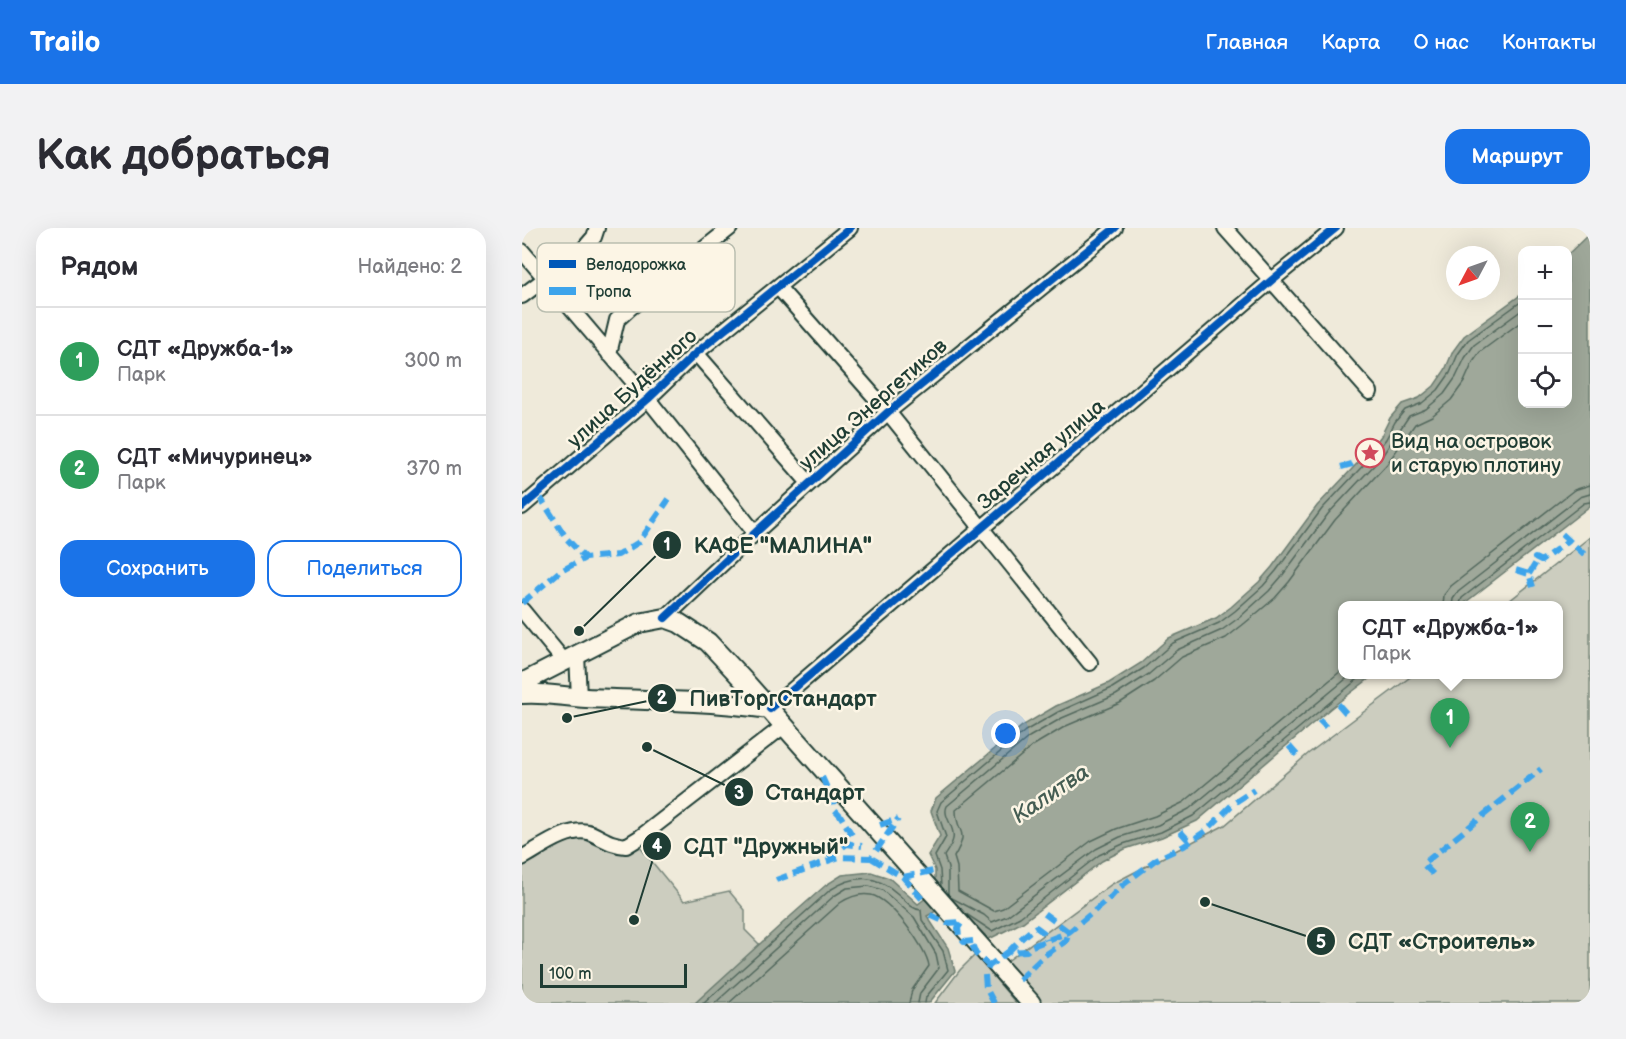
<!DOCTYPE html>
<html lang="ru">
<meta charset="utf-8">
<style>
:root{--surface:#fff;--page:#f2f2f3;--text:#2b2b33;--muted:#7c7c81;--line:#e1e1e2;--accent:#1a73e8}
body{margin:0;font-family:"Balsamiq Sans",sans-serif;background:var(--page);color:var(--text)}
.controls{position:absolute;right:18px;top:18px;display:grid;overflow:hidden;border-radius:12px;box-shadow:0 6px 24px #0002}
.controls button{width:54px;height:54px;display:grid;place-items:center;padding:0;border:0;border-bottom:2px solid var(--line);background:var(--surface);color:var(--text);font:30px sans-serif}
.compass{position:absolute;left:924px;top:18px;width:54px;height:54px;border-radius:50%;background:var(--surface);box-shadow:0 6px 24px #0002;rotate:229deg}
.scale{position:absolute;left:18px;bottom:15px;width:147px;box-sizing:border-box;padding-left:6px;border:3px solid #1f3d34;border-top:0;font-size:16px;line-height:21px;white-space:nowrap;color:#1f3d34;-webkit-text-stroke:4px #fcf5e5;paint-order:stroke}
.you{position:absolute;left:484px;top:506px;width:21px;height:21px;margin:-15px;border:4px solid #fff;border-radius:50%;background:#1a73e8;box-shadow:0 0 0 9px #1a73e833}
.badge{display:grid;place-items:center;width:39px;height:39px;border-radius:50%;background:var(--accent);color:#fff;font-size:20px;font-weight:700}
.pin{position:absolute;translate:-50% -50px;filter:drop-shadow(0 2px 3px #0008)}
.pin::after{content:'';position:absolute;top:32px;width:21px;height:18px;background:inherit;clip-path:polygon(0 0,100% 0,50% 100%)}
.popup{position:absolute;left:816px;top:373px;width:225px;height:78px;box-sizing:border-box;display:grid;place-content:center;border-radius:12px;background:var(--surface);filter:drop-shadow(0 2px 4px #0005);font-size:20px;white-space:nowrap;color:var(--muted)}
.popup b{font-size:22px;color:var(--text)}
.popup::after{content:'';position:absolute;left:50%;top:100%;margin-left:-12px;border:12px solid transparent;border-top-color:var(--surface)}
.list{margin:0;padding:0;list-style:none}
h2{display:flex;justify-content:space-between;align-items:center;height:78px;margin:0;padding:0 24px;font-size:26px}
h2 small{font-size:20px;font-weight:400;color:var(--muted)}
.list li{display:grid;grid-template-columns:39px 1fr auto;gap:18px;align-items:center;box-sizing:border-box;height:108px;padding:0 24px;border-top:2px solid var(--line)}
.list b{display:block;font-size:22px;white-space:nowrap}
.list p{margin:0;font-size:20px;white-space:nowrap;color:var(--muted)}
.list em{font-size:20px;font-style:normal;color:var(--muted)}
.actions{display:flex;gap:12px;padding:18px 24px}
.actions a{flex:1;padding:14px 0;border:2px solid var(--accent);border-radius:18px;text-align:center;font-size:21px;color:var(--accent)}
.actions .main{background:var(--accent);color:#fff}
.icon{flex:none;width:33px;height:33px;fill:none;stroke:currentColor;stroke-width:2;stroke-linecap:round;stroke-linejoin:round}
.map{position:relative;flex:none;width:1068px;height:775px;overflow:hidden;border-radius:18px}
header{display:flex;align-items:center;gap:36px;box-sizing:border-box;height:84px;padding:0 30px;background:var(--accent);color:#fff}
header strong{font-size:28px}
nav{display:flex;gap:33px;margin-inline-start:auto;font-size:21px}
.intro{display:flex;align-items:center;justify-content:space-between;box-sizing:border-box;height:144px;padding:0 36px}
h1{margin:0;font-size:42px}
.button{padding:15px 27px;border-radius:18px;background:var(--accent);color:#fff;font-size:21px;font-weight:700}
main{display:flex;gap:36px;padding:0 36px}
aside{flex:1;background:var(--surface);border-radius:18px;box-shadow:0 6px 24px #0002}
.map>svg:first-child{display:block}
.green{fill:#cccdbf;stroke:#76857a;stroke-width:1.5}
.water{fill:#9fa89a;stroke:#6c7d71;stroke-width:1.5}
.lines{fill:none;stroke-linecap:round;stroke-linejoin:round}
.shore{stroke:#52685d;stroke-width:1.5}
.minor-casing{stroke:#1f3d34;stroke-width:18}
.major-casing{stroke:#1f3d34;stroke-width:22}
.minor{stroke:#fcf5e5;stroke-width:14}
.major{stroke:#fcf5e5;stroke-width:18}
.quiet{stroke:#3da4eb;stroke-width:6;stroke-dasharray:12 6;stroke-linecap:butt}
.cycleway-casing{stroke:#fcf5e5;stroke-width:11}
.cycleway{stroke:#0057b8;stroke-width:8}
.labels{text-anchor:middle;stroke-width:5;stroke-linejoin:round;paint-order:stroke}
.street-label{font-size:21px;fill:#1f3d34;stroke:#fcf5e5}
.poi-label{font-size:21px;fill:#1f3d34;stroke:#fcf5e5;text-anchor:start}
.water-label{font-size:22px;font-style:italic;fill:#455d53;stroke:#fcf5e5}
.key{fill:#fcf5e5;stroke:#babeb0;stroke-width:1.5}
.key-label{font-size:16px;fill:#1f3d34}
.leader{fill:none;stroke:#1f3d34;stroke-width:2}
.callout-dot{fill:#1f3d34;stroke:#fcf5e5;stroke-width:2}
.mark-label{font-size:18px;text-anchor:middle;font-weight:bold;fill:#fff}
.callout-label{font-size:22px;text-anchor:middle;font-weight:bold;fill:#1f3d34;stroke:#fcf5e5;stroke-width:5;stroke-linejoin:round;paint-order:stroke}
</style>
<header>
<strong>Trailo</strong>
<nav><a>Главная</a><a>Карта</a><a>О нас</a><a>Контакты</a></nav>
</header>
<div class="intro"><h1>Как добраться</h1><a class="button">Маршрут</a></div>
<main>
<aside>
<h2>Рядом<small>Найдено: 2</small></h2>
<ul class="list">
<li><span class="badge" style="background:#2e9e5b">1</span><div><b>СДТ «Дружба-1»</b><p>Парк</p></div><em>300 m</em></li>
<li><span class="badge" style="background:#2e9e5b">2</span><div><b>СДТ «Мичуринец»</b><p>Парк</p></div><em>370 m</em></li>
</ul>
<div class="actions"><a class="main">Сохранить</a><a>Поделиться</a></div>
</aside>
<div class="map">
<svg width="1068" height="775" viewBox="0 0 1068 775">
<rect width="100%" height="100%" fill="#efeada"/>
<filter id="ink" filterUnits="userSpaceOnUse"><feTurbulence type="fractalNoise" baseFrequency=".0167" numOctaves="2"/><feDisplacementMap in="SourceGraphic" scale="12" xChannelSelector="R" yChannelSelector="G"/><feConvolveMatrix kernelMatrix="1 2 1 2 8 2 1 2 1" color-interpolation-filters="sRGB"/></filter>
<g filter="url(#ink)">
<path class="green" d="M1068,309V775H520L484,734L590,656L703,597L787,525L891,447L1036,446V378L982,377Z
M57,604L113,613L162,673L207,663L223,682V702L246,725L189,775H0V638L13,632Z
M453,727L494,775H413L438,742Z"/>
<path class="water" d="M1068,5V278L940,377L820,378V446L852,447L809,480L675,593L640,609L603,621L580,633L501,694L467,711L455,699L419,680L405,688L426,720L433,743L407,775H173L262,694L304,657L320,647L349,644L367,650L396,676L413,663V642L406,627L418,608L409,583L414,570L500,498L534,478L587,455L619,435L647,410L694,390L709,379L737,354L750,339L795,278L847,223L859,208L868,190L880,176L897,170L912,158L923,142L931,123L942,108L1000,66V176H1046V26Z"/>
<g class="lines">
<path class="shore" d="M921,378L922,367L929,358L1052,262L1068,257
M930,378L931,371L936,364L1058,269L1068,266
M937,378L940,370L1062,275L1068,274
M820,442L662,574L633,588L594,601L569,613L481,680L472,683L436,663L435,639L432,629C449,600 434,607 434,582L512,517L544,498L598,475L632,453L660,429L704,410L723,395L753,370L767,354L813,292L865,236L893,196L910,188L929,172L942,154L951,134L958,124L1000,93
M419,658L418,642L413,628L424,609L415,583L419,574L503,503L536,484L590,460L622,440L651,415L697,395L713,383L741,358L754,343L800,281L852,226L864,211L873,194L883,182L900,175L916,162L928,145L936,126L946,112L1000,73
M426,666V640L422,628C425,623 430,617 431,611C434,599 420,589 425,578L507,509L540,490L594,467L627,446L655,422L700,402L718,389L747,363L760,348L806,286L858,231L887,188L904,181L922,166L934,149L943,130L952,117L1000,82
M430,670L462,687L470,694L485,688L574,621L598,609L636,597L667,581L830,446
M444,686L470,703L498,689L577,627L601,616L639,604L671,588L842,446
M182,775L308,662C333,646 354,646 376,666C384,673 389,681 399,682L400,692L421,723L426,742L404,769L403,775
M193,775L312,668L325,660L347,658L360,662L392,689L414,726L417,740L398,765L396,775
M207,775L318,675C327,669 338,665 349,667C368,671 405,720 407,738L390,762L387,775"/>
<g class="minor-casing">
<path id="minor" d="M703,0L848,164
M0,23L126,171L233,305
M256,59L366,184L568,435
M37,66L53,31L72,9L75,0
M0,68L24,50
M174,125L287,255
M87,126L95,92L108,80L208,0
M0,279L126,171L174,125L328,0
M0,382L42,433
M143,390L233,305L366,184L593,0
M55,426L57,470
M248,481L750,52L814,0
M0,630C18,620 48,597 69,605C84,612 87,616 104,618L117,610L263,497"/>
</g>
<g class="major-casing">
<path id="major" d="M0,455L117,395L143,390L157,395L186,414L226,457L509,775
M0,466C22,464 43,469 64,470C126,472 187,473 248,481"/>
</g>
<use href="#minor" class="minor"/>
<use href="#major" class="major"/>
<path class="quiet" d="M819,239L830,236L848,225L842,232
M16,266L45,311L63,330L96,327L117,314L147,271
M1040,306L1063,327
M994,342L1007,346L1011,359
M1007,346L1015,333L1013,330L1019,333L1047,312
M0,375L37,344L63,330
M816,476L824,485
M797,492L804,499
M767,518L775,527
M300,549L312,575L313,582L318,587L330,607L328,615
M358,597L376,591
M658,603L668,614
M306,629L325,616L340,618
M349,630L381,649L400,671
M911,646L901,636L1019,541
M381,649L411,643
M254,652L317,629L349,630L376,591
M408,687L425,695L440,694L436,700L437,708L442,714L452,713L450,716L454,726L467,738
M486,724C495,715 503,706 514,699L522,705L525,712
M497,752L523,727L544,713L547,704L519,683
M472,775L464,760L463,747L467,738L486,724L505,723L510,718L547,704L589,669L597,660L633,632L662,618L685,602L712,575L732,562"/>
<g class="cycleway-casing">
<path id="cycleway" d="M0,279L126,171L174,125L328,0
M143,390L233,305L366,184L593,0
M248,481L750,52L814,0"/>
</g>
<use href="#cycleway" class="cycleway"/>
</g>
</g>
<defs>
<g id="sight-ring" transform="scale(1.5)"><circle r="9.5" fill="#fcf5e5" stroke="#d1495b" stroke-width="1.5"/><path d="M0-6L1.8-2.2L6-1.7L2.9 1.2L3.7 5.4L0 3.3L-3.7 5.4L-2.9 1.2L-6-1.7L-1.8-2.2Z" fill="#d1495b"/></g>
</defs>
<g fill-rule="evenodd">
<use href="#sight-ring" x="848" y="225"/>
</g>
<g class="labels">
<g class="street-label">
<text transform="translate(110 160) rotate(-42)" y="7">улица Будённого</text>
<text transform="translate(351 176) rotate(-41)" y="7">улица Энергетиков</text>
<text transform="translate(519 226) rotate(-40)" y="7">Заречная улица</text>
</g>
<g class="poi-label">
<text x="869" y="220">Вид на островок<tspan x="869" dy="24">и старую плотину</tspan></text>
</g>
<g class="water-label">
<text transform="translate(528 565) rotate(-34)" y="8">Калитва</text>
</g>
</g>
<rect x="15" y="15" width="198" height="69" rx="9" class="key"/>
<rect x="27" y="32" width="27" height="8" fill="#0057b8"/>
<rect x="27" y="59" width="27" height="8" fill="#3da4eb"/>
<g class="key-label">
<text x="64" y="42">Велодорожка</text>
<text x="64" y="69">Тропа</text>
</g>
<path class="leader" d="M57 403L145 317M45 490L140 470M125 519L217 564M112 692L135 618M683 674L799 713"/>
<g class="callout-dot">
<circle cx="57" cy="403" r="6"/>
<circle cx="45" cy="490" r="6"/>
<circle cx="125" cy="519" r="6"/>
<circle cx="112" cy="692" r="6"/>
<circle cx="683" cy="674" r="6"/>
<circle cx="145" cy="317" r="15"/>
<circle cx="140" cy="470" r="15"/>
<circle cx="217" cy="564" r="15"/>
<circle cx="135" cy="618" r="15"/>
<circle cx="799" cy="713" r="15"/>
</g>
<g class="mark-label">
<text x="145" y="323">1</text>
<text x="140" y="476">2</text>
<text x="217" y="571">3</text>
<text x="135" y="624">4</text>
<text x="799" y="720">5</text>
</g>
<g class="callout-label">
<text x="261" y="325">КАФЕ "МАЛИНА"</text>
<text x="261" y="478">ПивТоргСтандарт</text>
<text x="293" y="572">Стандарт</text>
<text x="244" y="626">СДТ "Дружный"</text>
<text x="920" y="721">СДТ «Строитель»</text>
</g>
</svg>
<div class="controls">
<button>+</button>
<button>−</button>
<button><svg class="icon" aria-label="locate" viewBox="0 0 24 24"><circle cx="12" cy="12" r="6"/><path d="M12 2v4M12 18v4M2 12h4M18 12h4"/></svg></button>
</div>
<svg class="compass" viewBox="-18 -18 36 36"><path d="M0-13l5 13h-10z" fill="#e53935"/><path d="M0 13l5-13h-10z" fill="#7c7c81"/></svg>
<div class="scale">100 m</div>
<div class="you"></div>
<div class="pin badge" style="left:928px;top:520px;background:#2e9e5b">1</div>
<div class="popup"><b>СДТ «Дружба-1»</b>Парк</div>
<div class="pin badge" style="left:1008px;top:624px;background:#2e9e5b">2</div>
</div>
</main>
